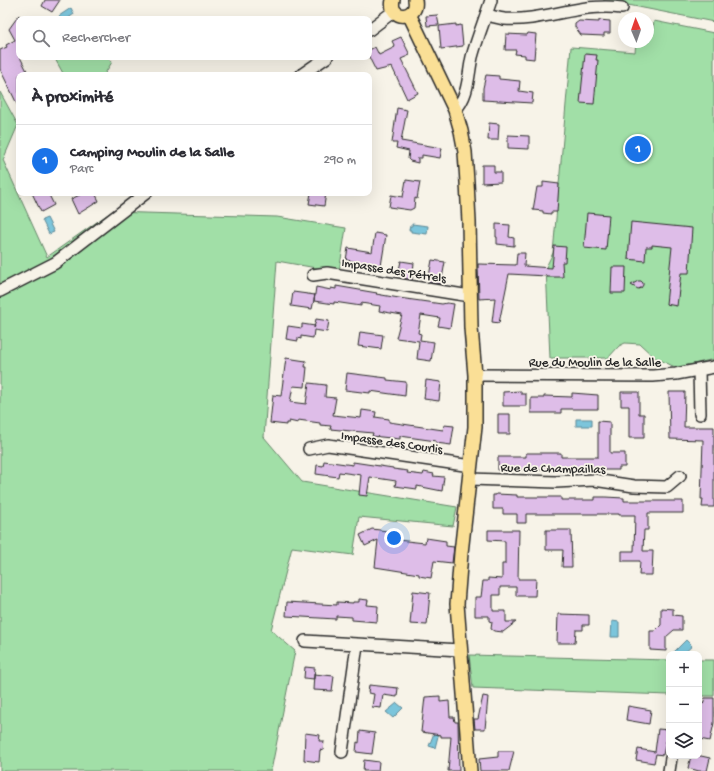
<!DOCTYPE html>
<html lang="fr">
<meta charset="utf-8">
<style>
:root{--surface:#fff;--page:#f2f2f3;--text:#2b2b33;--muted:#7c7c81;--line:#e1e1e2;--accent:#1a73e8}
body{margin:0;font-family:"Gochi Hand",sans-serif;background:var(--page);color:var(--text)}
.controls{position:absolute;right:12px;bottom:12px;display:grid;overflow:hidden;border-radius:8px;box-shadow:0 4px 16px #0002}
.controls button{width:36px;height:36px;display:grid;place-items:center;padding:0;border:0;border-bottom:1px solid var(--line);background:var(--surface);color:var(--text);font:20px sans-serif}
.compass{position:absolute;left:618px;top:12px;width:36px;height:36px;border-radius:50%;background:var(--surface);box-shadow:0 4px 16px #0002;rotate:358deg}
.you{position:absolute;left:394px;top:538px;width:14px;height:14px;margin:-10px;border:3px solid #fff;border-radius:50%;background:#1a73e8;box-shadow:0 0 0 6px #1a73e833}
.badge{display:grid;place-items:center;width:26px;height:26px;border-radius:50%;background:var(--accent);color:#fff;font-size:13px;font-weight:700}
.pin{position:absolute;translate:-50% -50%;border:2px solid #fff;box-shadow:0 1px 4px #0006}
.list{margin:0;padding:0;list-style:none}
h2{display:flex;justify-content:space-between;align-items:center;height:52px;margin:0;padding:0 16px;font-size:17px}
h2 small{font-size:13px;font-weight:400;color:var(--muted)}
.list li{display:grid;grid-template-columns:26px 1fr auto;gap:12px;align-items:center;box-sizing:border-box;height:72px;padding:0 16px;border-top:1px solid var(--line)}
.list b{display:block;font-size:15px;white-space:nowrap}
.list p{margin:0;font-size:13px;white-space:nowrap;color:var(--muted)}
.list em{font-size:13px;font-style:normal;color:var(--muted)}
.icon{flex:none;width:22px;height:22px;fill:none;stroke:currentColor;stroke-width:2;stroke-linecap:round;stroke-linejoin:round}
.map{position:relative;flex:none;width:714px;height:771px;overflow:hidden}
.search{position:absolute;background:var(--surface);box-shadow:0 4px 16px #0002;left:16px;top:16px;width:356px;height:44px;display:flex;align-items:center;gap:10px;box-sizing:border-box;padding:0 14px;border-radius:8px;color:var(--muted);font-size:15px}
.panel{position:absolute;background:var(--surface);box-shadow:0 4px 16px #0002;left:16px;top:72px;width:356px;height:124px;border-radius:8px}
.map>svg:first-child{display:block}
.green{fill:#a1dfa7;stroke:#668569}
.water{fill:#7bc5db;stroke:#5b8795}
.building{fill:#debde8;stroke:#2b2b2b}
.lines{fill:none;stroke-linecap:round;stroke-linejoin:round}
.minor-casing{stroke:#2b2b2b;stroke-width:14}
.major-casing{stroke:#2b2b2b;stroke-width:16}
.minor{stroke:#f7f3e8;stroke-width:11}
.major{stroke:#fadf96;stroke-width:13}
.labels{text-anchor:middle;stroke-width:3.5;stroke-linejoin:round;paint-order:stroke}
.street-label{font-size:13px;fill:#2b2b2b;stroke:#f7f3e8}
</style>
<div class="map">
<svg width="714" height="771" viewBox="0 0 714 771">
<rect width="100%" height="100%" fill="#f7f3e8"/>
<filter id="ink" filterUnits="userSpaceOnUse"><feTurbulence type="fractalNoise" baseFrequency=".025" numOctaves="2"/><feDisplacementMap in="SourceGraphic" scale="8" xChannelSelector="R" yChannelSelector="G"/><feConvolveMatrix kernelMatrix="1 2 1 2 8 2 1 2 1" color-interpolation-filters="sRGB"/></filter>
<g filter="url(#ink)">
<path class="green" d="M603,0H714V22Z
M654,21L714,33V359L677,368L654,357L640,344L625,343L619,346L608,358H550L546,267L553,253L571,47L635,52L636,42H648V37L652,35Z
M54,57H108L112,62L104,75H64Z
M0,92L18,125L3,160L47,257L111,212L277,217L346,228L339,272L277,261L264,437L302,482L457,507L453,526L359,517L353,555L292,547L271,630L295,651L271,771H0Z
M469,655L669,660V695L473,688Z
M699,660H714V696H699Z"/>
<path class="water" d="M71,8L74,14L67,19H61L59,16Z
M47,218L54,232L49,234L42,220Z
M412,224L428,226L427,234L411,232V230H409L410,226H412Z
M576,419H592V426H576Z
M612,621L619,622V637H611Z
M686,640L692,646L683,654H676L674,652Z
M397,703L403,708L393,718L386,712Z
M434,733L438,736L435,748L429,746Z"/>
<path class="building" d="M45,0H60L52,12L42,6Z
M19,15V57H20L29,75H19V108L0,69V50L7,47L6,45L15,40L9,29Z
M437,15L439,25L427,26L426,16Z
M599,20L610,21V33H604V36L581,35L575,27V24L579,21L599,22Z
M456,24V26L461,25L463,46L441,49L439,26Z
M528,33L536,34L534,59L525,58V55L515,54L516,50H505L506,34L527,35Z
M401,37L410,55L401,59L418,93L407,99L392,67L376,71L369,57V50L375,47L379,55L395,47L392,41Z
M585,54L597,55L596,60H598L594,104L580,103Z
M486,75L499,76V79L520,81L519,91L533,93L532,103L483,100V88Z
M397,108L407,110L401,141L442,148L440,158L422,155V158H418V163L410,161L408,159L409,151L396,148L397,143H392Z
M489,123L499,124L498,140H488Z
M508,135L529,136V149L508,148Z
M482,165H494V172H501V182L482,183Z
M406,180L420,182L417,199L415,198L414,208L410,210L389,207L391,195L403,197Z
M543,182L559,184L557,212H551V214L543,213V211L533,210L537,187H543Z
M32,193H48L54,205L41,212Z
M84,193H95L99,201L78,214L71,199Z
M311,193H326L324,206L309,204Z
M587,213L609,215L606,250L584,248Z
M631,222L692,228L689,273H681L677,306L666,304L672,247L652,245V247H646L645,261L628,259Z
M496,224L510,225L509,237L514,238V246L497,244V237H496Z
M375,233L386,235L381,266L346,260L348,248L372,252Z
M554,246L566,247L565,262H562L563,277H547V276L509,274L499,323L492,322L495,298L479,299L478,264L516,265L517,253H525L524,266L552,268Z
M432,260L445,262L441,284L428,282Z
M401,261L414,263L412,280L403,278L404,271L399,270Z
M612,267H626L625,293H611Z
M638,281H641L643,283V285L641,288L638,289L631,285Z
M336,286L377,293L376,294L399,298L442,304L447,303L454,304L450,328L438,326L440,318L421,315L418,333L421,334L420,340L434,342L431,361L417,359L419,341L396,338L402,315L379,311L380,306L361,303V306L334,302V304L314,301L316,287L331,290V288L336,289Z
M293,292L315,295L312,309L291,306Z
M316,319L329,321L327,332L314,330L313,338L301,336V339L298,338V341L286,339L288,326L302,328V324L315,326L314,328Z
M360,332L383,335L381,349L358,346Z
M286,358L306,361L305,367H307L305,387L293,386L290,402L306,404L309,383L326,385L325,397L336,398L333,415L361,418L362,410L376,412L375,417L389,419V422L443,430L444,425L454,426L451,445L436,443V441L400,436V439L372,436L373,433L330,429L331,426L320,425V423L298,420V423L289,421V423H286V425L270,423L273,395L281,396Z
M347,373L387,378V380L406,382L405,396L370,391V393L345,390Z
M426,380L441,382L439,401L424,399Z
M521,391V394H526V406H503V392Z
M621,392H639V414H644V438H629V406H621Z
M669,392H685L684,427H714V507H702L703,499H701L703,440L670,439Z
M572,393L598,395V409H561V413H531V398H544V396L572,397Z
M498,414H510V434H498Z
M598,421L610,422V453H625V467H619V470H498V457H526V453H561V457H598Z
M324,461L353,465V462L393,468V469L408,471L407,473L423,475L424,472L434,474L433,476L444,477L442,491L417,486V489L395,486L396,481L370,477L367,496L359,495L361,475L339,472L338,477L316,474L317,465L323,466Z
M496,494L517,495V497H561V500H595V497H605L624,498V501H683V513H648V530H644L643,551H653L652,575H639L640,561H622V551H634L635,515H619V514H526V523H517V514H503V509H493V495H496Z
M372,529L395,532L388,535V539L425,543L426,538L446,541V546L454,547L452,563L434,561L431,578L419,576V574L375,567L378,540L365,546L360,535Z
M488,530H519L518,579H536L535,596H516V587H500V595H493V611H506V622H516L503,632L494,631L491,629L492,622L489,621V616H475V597H481L483,581H488V578L502,579V564H505V541L488,540Z
M546,530H571L572,567H562L563,550H546Z
M413,591L430,593L427,625L410,624Z
M359,599L368,600L367,605L378,606L377,622L352,620V617L336,616V619L286,616L287,602L337,605V602L353,603V602H359Z
M661,608L673,609V615L682,616V630H674L666,637V651L650,650V631H655L661,625Z
M558,614L589,615V625H583V630H576L575,643H557Z
M305,667L315,668L314,679L304,678Z
M314,674L334,676L332,691L313,690Z
M369,685L398,688L397,697L383,695L381,708L372,707L374,694L368,693Z
M440,696V702L449,701L450,717H454L455,722H458L459,771H448L451,737H441V735L421,732L425,697Z
M483,696L488,697L485,729H475L474,719H478Z
M705,698H714V723L710,741L699,739V702L703,704Z
M628,706L651,710L649,724L626,720Z
M658,729L669,730V735L667,741H666L663,755L656,754L654,763L636,760L638,749L655,752Z
M360,731L375,733L372,754L356,752L357,742L359,743Z
M305,733L320,735L319,741H324L323,751L320,750L319,762L304,760Z
M498,751H514L509,771H480L479,759L498,757Z
M691,756H701L710,758L707,771H699L688,768Z
M364,760L379,762L378,771H363Z"/>
<g class="lines">
<g class="minor-casing">
<path id="minor" d="M486,15C492,16 498,18 504,19C544,22 580,2 622,8
M369,30L394,11
M301,75L327,57
M455,110C469,96 468,75 472,57C477,38 485,19 491,0
M313,275L327,273L470,296
M0,291L55,263L146,193
M699,370L700,414
M475,375L653,376L676,374L714,367
M309,449L328,445L471,466
M470,479L556,482L594,480L634,486L667,487L680,476
M305,641L460,650
M342,752L357,645
M669,771L671,758"/>
</g>
<g class="major-casing">
<path id="major" d="M393,0C388,21 419,20 415,0
M409,14L455,110L461,131L465,152L467,182L469,222L471,328L475,375V427L461,553L457,604L470,771"/>
</g>
<use href="#minor" class="minor"/>
<use href="#major" class="major"/>
</g>
</g>
<g class="labels">
<g class="street-label">
<text transform="translate(394 269) rotate(9)" y="5">Impasse des Pétrels</text>
<text x="595" y="366">Rue du Moulin de la Salle</text>
<text transform="translate(392 441) rotate(8)" y="5">Impasse des Courlis</text>
<text transform="translate(553 467) rotate(1)" y="5">Rue de Champaillas</text>
</g>
</g>
</svg>
<div class="controls">
<button>+</button>
<button>−</button>
<button><svg class="icon" aria-label="layers" viewBox="0 0 24 24"><path d="M12 4l9 5-9 5-9-5zM3 14l9 5 9-5"/></svg></button>
</div>
<svg class="compass" viewBox="-18 -18 36 36"><path d="M0-13l5 13h-10z" fill="#e53935"/><path d="M0 13l5-13h-10z" fill="#7c7c81"/></svg>
<div class="you"></div>
<div class="pin badge" style="left:638px;top:149px">1</div>
<div class="search"><svg class="icon" aria-label="search" viewBox="0 0 24 24"><circle cx="10" cy="10" r="6"/><path d="M15 15l6 6"/></svg>Rechercher</div>
<section class="panel">
<h2>À proximité<small></small></h2>
<ul class="list">
<li><span class="badge">1</span><div><b>Camping Moulin de la Salle</b><p>Parc</p></div><em>290 m</em></li>
</ul>
</section>
</div>
